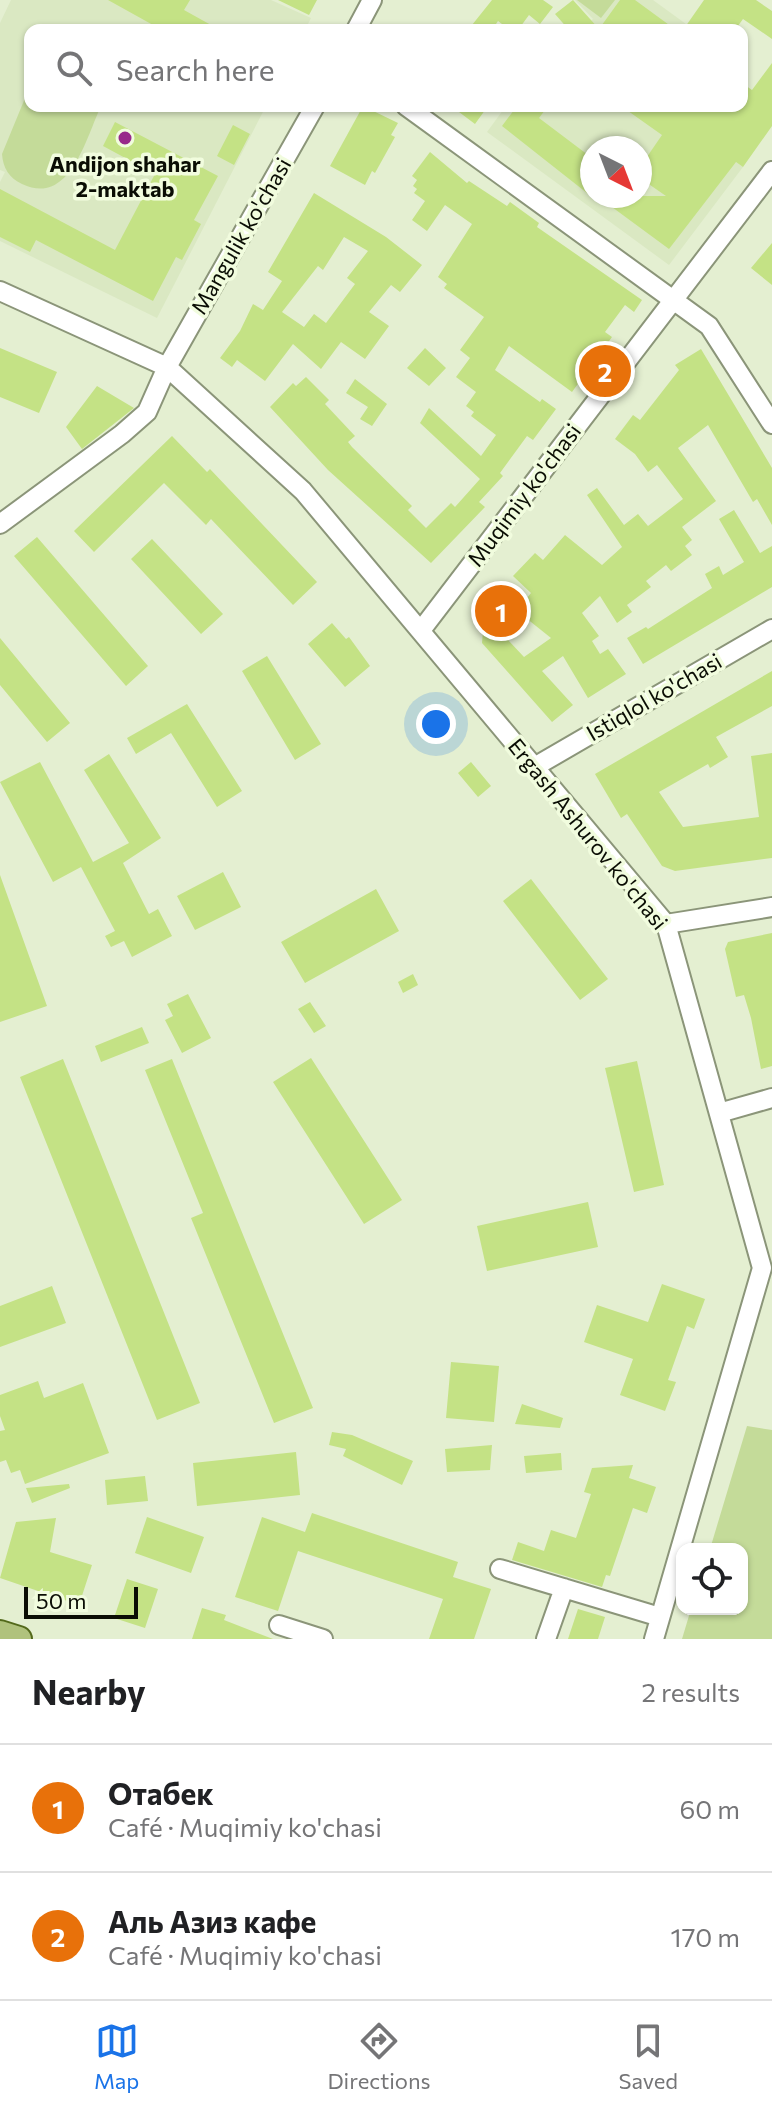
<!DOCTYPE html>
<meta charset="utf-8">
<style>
:root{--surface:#fff;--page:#f6f6f6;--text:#202124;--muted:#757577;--line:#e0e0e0;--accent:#1a73e8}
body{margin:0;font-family:Commissioner,sans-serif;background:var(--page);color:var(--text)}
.controls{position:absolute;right:24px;bottom:24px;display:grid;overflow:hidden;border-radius:16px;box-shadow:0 2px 6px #0004}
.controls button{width:72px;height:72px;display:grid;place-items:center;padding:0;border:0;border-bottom:2px solid var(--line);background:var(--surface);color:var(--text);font:40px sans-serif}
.compass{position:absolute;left:580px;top:136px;width:72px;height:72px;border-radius:50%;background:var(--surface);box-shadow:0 2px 6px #0004;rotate:138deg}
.scale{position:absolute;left:24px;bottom:20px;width:114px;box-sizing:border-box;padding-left:8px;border:4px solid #0a0d04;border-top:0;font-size:22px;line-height:28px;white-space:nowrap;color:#0a0d04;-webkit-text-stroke:6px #f1fcde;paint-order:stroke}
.you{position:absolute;left:436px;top:724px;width:28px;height:28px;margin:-20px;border:6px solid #fff;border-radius:50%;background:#1a73e8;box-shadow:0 0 0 12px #1a73e833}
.badge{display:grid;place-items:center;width:52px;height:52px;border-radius:50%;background:var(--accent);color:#fff;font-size:26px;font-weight:700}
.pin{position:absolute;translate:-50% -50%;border:4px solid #fff;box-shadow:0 2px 8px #0006}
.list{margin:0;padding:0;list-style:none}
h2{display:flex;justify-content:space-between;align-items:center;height:104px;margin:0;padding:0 32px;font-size:34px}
h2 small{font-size:26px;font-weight:400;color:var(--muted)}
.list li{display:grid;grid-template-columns:52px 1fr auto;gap:24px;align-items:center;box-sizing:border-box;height:128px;padding:0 32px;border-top:2px solid var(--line)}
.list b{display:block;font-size:30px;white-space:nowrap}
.list p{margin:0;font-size:26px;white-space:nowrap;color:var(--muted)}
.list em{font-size:26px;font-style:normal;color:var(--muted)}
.icon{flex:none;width:44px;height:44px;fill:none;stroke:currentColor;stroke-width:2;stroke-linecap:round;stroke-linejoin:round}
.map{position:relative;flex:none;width:772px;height:1639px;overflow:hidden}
.search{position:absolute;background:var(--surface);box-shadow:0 2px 6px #0004;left:24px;right:24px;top:24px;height:88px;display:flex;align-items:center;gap:20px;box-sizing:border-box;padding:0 28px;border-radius:16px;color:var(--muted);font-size:30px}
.sheet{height:360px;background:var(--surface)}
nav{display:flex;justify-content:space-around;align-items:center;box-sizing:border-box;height:112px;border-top:2px solid var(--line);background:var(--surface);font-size:22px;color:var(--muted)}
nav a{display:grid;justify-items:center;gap:4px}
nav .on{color:var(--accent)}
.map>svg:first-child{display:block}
.built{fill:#dae8c2;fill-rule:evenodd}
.green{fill:#c4db99}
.building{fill:#c4e285;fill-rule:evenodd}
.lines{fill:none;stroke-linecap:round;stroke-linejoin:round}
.minor-casing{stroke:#8b9579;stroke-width:22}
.major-casing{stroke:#53691b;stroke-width:28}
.minor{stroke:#fff;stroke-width:18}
.major{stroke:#b0c27d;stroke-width:24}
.poi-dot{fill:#982a8a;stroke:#f1fcde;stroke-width:3}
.labels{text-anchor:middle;stroke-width:7;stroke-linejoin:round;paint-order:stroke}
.poi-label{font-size:22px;font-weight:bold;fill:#0a0d04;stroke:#f1fcde}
.street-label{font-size:22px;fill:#0a0d04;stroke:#f1fcde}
</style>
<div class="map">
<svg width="772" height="1639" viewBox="0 0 772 1639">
<rect width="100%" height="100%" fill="#e4efd1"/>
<path class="built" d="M11,0H271L311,18L305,30H30V106H266L157,318L0,241V182L5,172L0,170V23Z
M575,0H653L686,24L682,30H580L593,19Z
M506,106H658L743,167L669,265L487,132ZM592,148H640V196H592Z"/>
<path class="green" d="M577,0H615L601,18Z
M30,86V106H101C86,138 70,207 22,184C9,178 3,168 2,154Z
M747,1426L772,1430V1639H682L691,1609H742V1549H710Z"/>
<path class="building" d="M108,0H190L184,10L220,30H162Z
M278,0H317L309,15Z
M492,0H543L553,7L540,24L529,15L518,30H510L498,21L492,30H468Z
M573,0L599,29L620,0H635L676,30H569L555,14Z
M704,0H756L772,11V39L743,19L735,30L728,25L724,30H683Z
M772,63V126L743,167L736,162L669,249L597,196H666L640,178V167L662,135L621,106H652L660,112L664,106H742V83L752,90Z
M363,106L398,123L391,135L395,137L375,173L372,171L365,185L330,166Z
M451,106H488L475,124Z
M517,106H548L539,118L592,158V197L502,126Z
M115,122L218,176L194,220L201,224L182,260L176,257L153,301L36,240L30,252L0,237V189L115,250L155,174L103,146Z
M233,125L250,134L234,165L217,156Z
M430,152L467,183L469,181L507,206L510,202L539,223L537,227L642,300L634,312L625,305L605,332L612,337L572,392L509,346L495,370L540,402L542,399L556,409L533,440L527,436L500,473L503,476L479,502L485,507L431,563L328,470L270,407L293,383L296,386L306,377L329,400L325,404L355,436L348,442L352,447L412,506L408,510L426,528L451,503L455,507L480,479L420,423L429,408L481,456L496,435L471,416L474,412L466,406L476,392L456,377L470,358L460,350L484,317L444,288L447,284L438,277L472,224L445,205L427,231L412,220L425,201L414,193L417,189L413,186L417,180L412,176Z
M314,193L386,237L422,265L400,292L391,285L369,312L389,326L365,359L341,342L321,369L293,344L265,381L237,360L232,367L220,358L240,331L253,304L263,310L282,281L268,272ZM344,237L368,251L347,278L355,284L326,323L314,314L304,327L282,312L318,266L323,270Z
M772,243V285L751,268Z
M0,348L57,372L39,413L0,397Z
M425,348L446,368L429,386L407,368Z
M701,349L772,468V525L757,499L753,502L708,425L678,448L716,501L682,527L692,540L685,546L692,555L671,571L666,565L646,581L651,587L627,605L632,612L617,623L600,596L582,613L599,636L592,641L600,654L608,649L626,674L588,698L563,656L542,671L573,705L552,722L482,643L483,631L507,602L517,610L531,593L513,576L535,553L543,560L565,535L602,565L622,547L587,495L597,488L624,525L638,514L648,526L683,499L657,465L648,472L635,454L615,439L633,415L640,420L679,370L675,365ZM526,618L551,638L524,657L508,640Z
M355,379L387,404L372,426L360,419L368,407L346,393Z
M97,386L134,408L82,449L66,427Z
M172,436L207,472L210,469L317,582L293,605L211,519L206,525L164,483L94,552L74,531Z
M734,510L760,553L772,546V587L643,664L627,638L646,627L648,629L712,588L705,574L719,566L723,575L744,562L719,519Z
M37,537L148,666L126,686L14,556Z
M152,539L223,614L201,634L131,559Z
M332,623L346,639L349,637L370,666L345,687L308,644Z
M0,638L70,723L47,742L0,685Z
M267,656L321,744L295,760L242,671Z
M772,671V706L716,737L728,757L710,768L708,764L659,792L683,827L759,817L751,756L772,753V858L675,871L662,866L627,814L621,818L595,774Z
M187,704L242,791L217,807L171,733L136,754L127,738Z
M109,754L161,838L123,863L149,914L158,909L172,936L132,957L124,941L111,947L105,936L115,931L81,867L53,882L0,782L40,762L93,862L129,843L84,770Z
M471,762L491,786L478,797L458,773Z
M223,872L241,907L195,930L177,896Z
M0,875L47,1006L0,1022Z
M531,879L608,979L580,1000L503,901Z
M376,889L399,931L305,983L281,942Z
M772,933V1066L761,1069L751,1018L744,995L736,997L725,949L728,942Z
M413,974L418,985L403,993L398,982Z
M188,994L211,1038L182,1053L165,1020L173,1016L167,1004Z
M310,1002L326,1026L314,1033L298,1009Z
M142,1027L149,1043L101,1062L95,1046Z
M311,1058L402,1200L364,1224L273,1082Z
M63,1059L200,1403L157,1420L20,1077Z
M172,1059L313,1408L274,1423L191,1218L203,1213L145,1070Z
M637,1061L664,1185L634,1192L605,1068Z
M588,1202L598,1247L487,1271L477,1226Z
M662,1284L705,1299L694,1329L687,1326L668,1380L676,1382L665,1411L620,1395L633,1359L584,1342L597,1305L648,1322Z
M52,1286L66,1323L0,1347V1306Z
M451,1362L499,1366L494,1422L446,1418Z
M38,1381L44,1398L83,1383L109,1453L25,1484L20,1470L11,1473L6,1460L0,1462V1431L5,1430L0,1416V1395Z
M522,1404L563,1418L560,1428L515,1424Z
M332,1432L352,1435L413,1461L402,1485L343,1456L346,1449L329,1445Z
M492,1445L490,1470L447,1472L445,1449Z
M296,1452L300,1495L197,1506L193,1463Z
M561,1453L562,1470L526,1473L524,1456Z
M633,1465L629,1478L656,1487L647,1513L633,1508L610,1576L606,1575L602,1587L512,1560L518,1542L544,1551L551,1530L576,1538L591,1494L584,1492L592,1468Z
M145,1476L148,1501L107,1505L105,1480Z
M69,1484L70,1488L32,1503L26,1488Z
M312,1513L458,1562L453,1577L491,1589L474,1639H429L443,1599L298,1551L278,1611L235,1597L262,1517L305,1532Z
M147,1517L204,1537L191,1573L135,1553Z
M56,1518L50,1552L92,1565L79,1605L0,1578L16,1522Z
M127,1579L158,1589L145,1628L114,1618Z
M202,1608L226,1615L224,1620L273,1639H192Z
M578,1609L605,1617L598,1639H568Z"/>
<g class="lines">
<g class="minor-casing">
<path id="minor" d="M356,30L372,0
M406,106L709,326L772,424
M0,291L167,367L303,491L666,924L762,1268L654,1639
M0,524L122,434L147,412L167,367L315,106
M422,629L772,171
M536,766L772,629
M666,924L772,907
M719,1113L772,1098
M500,1569L660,1617
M279,1625L323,1639
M546,1639L564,1588"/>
</g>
<g class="major-casing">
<path id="major" d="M0,1633L19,1639"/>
</g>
<use href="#minor" class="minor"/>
<use href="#major" class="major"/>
</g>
<circle class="poi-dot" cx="125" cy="138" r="8"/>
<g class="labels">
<g class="poi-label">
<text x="125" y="172">Andijon shahar<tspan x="125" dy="25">2-maktab</tspan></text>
</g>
<g class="street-label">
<text transform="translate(241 236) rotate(-60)" y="8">Mangulik ko'chasi</text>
<text transform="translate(524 495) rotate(-53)" y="8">Muqimiy ko'chasi</text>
<text transform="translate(654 697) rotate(-30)" y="8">Istiqlol ko'chasi</text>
<text transform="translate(588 834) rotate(51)" y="8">Ergash Ashurov ko'chasi</text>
</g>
</g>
</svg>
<div class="controls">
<button><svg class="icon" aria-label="locate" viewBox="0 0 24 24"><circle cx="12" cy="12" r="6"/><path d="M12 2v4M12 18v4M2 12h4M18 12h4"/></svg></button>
</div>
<svg class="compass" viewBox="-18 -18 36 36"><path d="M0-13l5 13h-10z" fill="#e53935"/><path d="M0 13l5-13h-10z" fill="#757577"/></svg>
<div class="scale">50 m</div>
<div class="you"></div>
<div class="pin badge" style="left:501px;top:611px;background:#e8710a">1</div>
<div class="pin badge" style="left:605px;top:371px;background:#e8710a">2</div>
<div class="search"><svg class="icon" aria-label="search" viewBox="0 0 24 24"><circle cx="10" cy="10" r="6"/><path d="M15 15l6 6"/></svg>Search here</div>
</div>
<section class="sheet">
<h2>Nearby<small>2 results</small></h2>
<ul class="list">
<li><span class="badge" style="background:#e8710a">1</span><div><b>Отабек</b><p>Café · Muqimiy ko'chasi</p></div><em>60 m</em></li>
<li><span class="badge" style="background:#e8710a">2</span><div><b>Аль Азиз кафе</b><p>Café · Muqimiy ko'chasi</p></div><em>170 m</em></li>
</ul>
</section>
<nav>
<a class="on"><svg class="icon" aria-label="map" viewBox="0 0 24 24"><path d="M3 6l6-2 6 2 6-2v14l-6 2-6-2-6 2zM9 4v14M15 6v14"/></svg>Map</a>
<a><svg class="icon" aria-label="directions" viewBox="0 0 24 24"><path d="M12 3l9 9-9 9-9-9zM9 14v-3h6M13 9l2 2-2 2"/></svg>Directions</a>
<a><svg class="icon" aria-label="saved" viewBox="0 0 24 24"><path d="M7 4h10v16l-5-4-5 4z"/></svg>Saved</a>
</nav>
